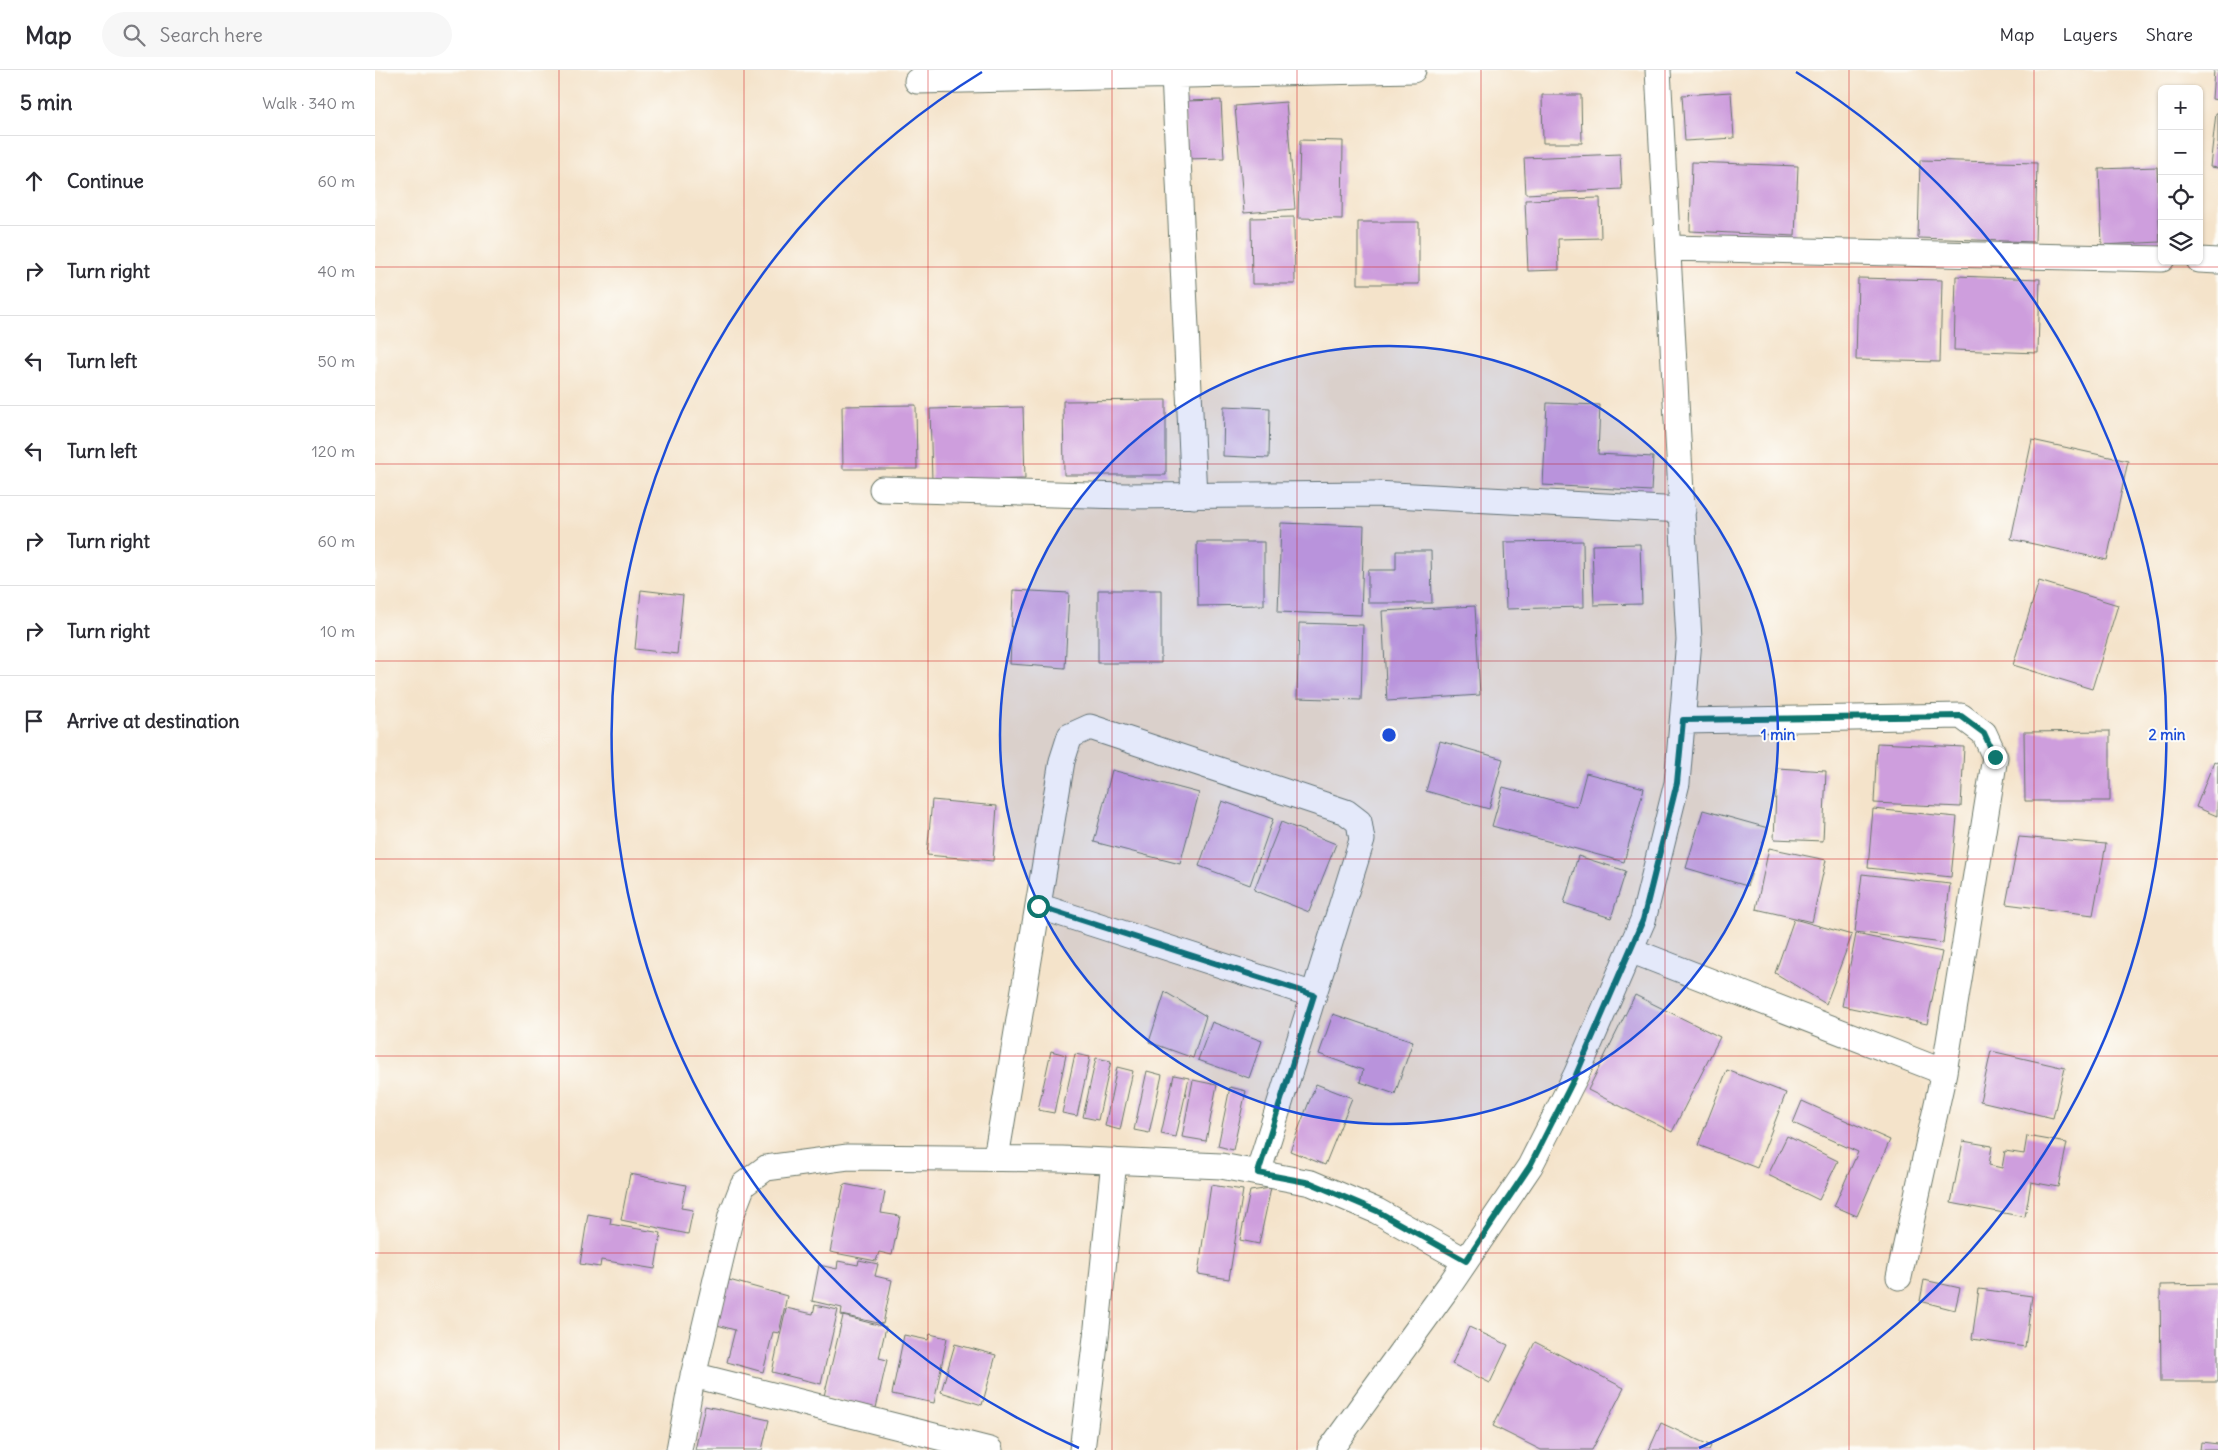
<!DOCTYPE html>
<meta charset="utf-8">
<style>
:root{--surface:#fff;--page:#f7f7f7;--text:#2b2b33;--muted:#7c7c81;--line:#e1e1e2}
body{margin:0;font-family:Delius,sans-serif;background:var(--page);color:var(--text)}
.controls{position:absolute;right:15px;top:15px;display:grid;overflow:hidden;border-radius:8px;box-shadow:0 1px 4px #0004}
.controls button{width:45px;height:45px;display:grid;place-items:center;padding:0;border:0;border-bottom:1px solid var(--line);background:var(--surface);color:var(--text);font:25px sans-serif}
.stop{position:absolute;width:15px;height:15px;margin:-11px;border:4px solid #0f766e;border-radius:50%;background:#fff}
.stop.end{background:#0f766e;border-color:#fff;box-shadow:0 1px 5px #0008}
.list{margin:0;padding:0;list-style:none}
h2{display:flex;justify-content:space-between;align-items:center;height:65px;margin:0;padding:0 20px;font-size:21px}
h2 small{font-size:16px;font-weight:400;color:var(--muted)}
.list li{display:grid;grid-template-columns:32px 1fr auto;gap:15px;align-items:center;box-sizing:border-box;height:90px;padding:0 20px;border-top:1px solid var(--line)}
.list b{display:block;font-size:19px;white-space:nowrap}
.list em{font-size:16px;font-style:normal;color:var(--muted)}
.icon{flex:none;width:28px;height:28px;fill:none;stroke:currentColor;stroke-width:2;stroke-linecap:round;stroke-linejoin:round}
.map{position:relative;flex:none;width:1843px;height:1380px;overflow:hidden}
header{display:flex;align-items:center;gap:30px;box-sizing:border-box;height:70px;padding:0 25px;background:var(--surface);border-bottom:1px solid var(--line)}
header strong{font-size:24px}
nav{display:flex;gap:28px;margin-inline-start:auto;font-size:18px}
.search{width:350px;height:45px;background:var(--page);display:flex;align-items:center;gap:12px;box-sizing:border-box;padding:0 18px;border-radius:28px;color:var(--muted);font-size:19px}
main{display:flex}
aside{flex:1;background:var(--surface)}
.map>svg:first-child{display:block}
.building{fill:#ce9edd}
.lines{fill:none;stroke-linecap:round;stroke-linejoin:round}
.street-casing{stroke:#6a7768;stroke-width:27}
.street{stroke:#fff;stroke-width:25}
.route{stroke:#0f766e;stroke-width:6}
.grid{fill:none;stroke:#d62828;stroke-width:1;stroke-opacity:0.55}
.ring{fill:none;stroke:#1d4ed8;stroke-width:2.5}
.centre{fill:#1d4ed8;stroke:#fdfcf7;stroke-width:2.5}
.ring-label{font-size:15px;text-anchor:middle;font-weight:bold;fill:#1d4ed8;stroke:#fdfcf7;stroke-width:4;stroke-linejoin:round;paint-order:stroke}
</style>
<header>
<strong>Map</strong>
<div class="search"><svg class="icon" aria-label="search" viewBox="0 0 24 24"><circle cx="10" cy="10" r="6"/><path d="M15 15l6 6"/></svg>Search here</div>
<nav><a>Map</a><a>Layers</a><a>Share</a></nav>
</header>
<main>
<aside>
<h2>5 min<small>Walk · 340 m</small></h2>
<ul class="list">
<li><svg class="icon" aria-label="ahead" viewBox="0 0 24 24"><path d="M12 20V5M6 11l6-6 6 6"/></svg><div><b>Continue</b></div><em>60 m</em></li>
<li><svg class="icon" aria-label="right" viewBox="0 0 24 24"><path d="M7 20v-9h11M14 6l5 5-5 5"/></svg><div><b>Turn right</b></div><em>40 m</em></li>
<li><svg class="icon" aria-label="left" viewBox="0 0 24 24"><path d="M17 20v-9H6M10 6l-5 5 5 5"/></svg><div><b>Turn left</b></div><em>50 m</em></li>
<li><svg class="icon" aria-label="left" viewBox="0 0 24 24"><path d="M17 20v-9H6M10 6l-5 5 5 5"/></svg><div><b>Turn left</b></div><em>120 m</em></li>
<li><svg class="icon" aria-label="right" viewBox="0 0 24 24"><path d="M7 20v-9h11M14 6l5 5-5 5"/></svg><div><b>Turn right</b></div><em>60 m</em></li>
<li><svg class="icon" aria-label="right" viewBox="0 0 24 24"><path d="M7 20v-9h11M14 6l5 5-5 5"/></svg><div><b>Turn right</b></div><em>10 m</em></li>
<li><svg class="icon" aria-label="arrive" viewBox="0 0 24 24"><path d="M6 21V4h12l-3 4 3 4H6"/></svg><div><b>Arrive at destination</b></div></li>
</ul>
</aside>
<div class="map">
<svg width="1843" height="1380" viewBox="0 0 1843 1380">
<rect width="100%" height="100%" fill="#fdfcf7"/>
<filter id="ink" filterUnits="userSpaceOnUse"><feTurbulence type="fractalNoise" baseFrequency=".02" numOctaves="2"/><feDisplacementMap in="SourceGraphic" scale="10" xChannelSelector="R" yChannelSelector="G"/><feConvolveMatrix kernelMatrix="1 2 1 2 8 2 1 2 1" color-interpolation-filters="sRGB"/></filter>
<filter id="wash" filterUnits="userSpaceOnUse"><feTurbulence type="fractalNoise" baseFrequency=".0096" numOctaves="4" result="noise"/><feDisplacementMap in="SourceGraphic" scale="20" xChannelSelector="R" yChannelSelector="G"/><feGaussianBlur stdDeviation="1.12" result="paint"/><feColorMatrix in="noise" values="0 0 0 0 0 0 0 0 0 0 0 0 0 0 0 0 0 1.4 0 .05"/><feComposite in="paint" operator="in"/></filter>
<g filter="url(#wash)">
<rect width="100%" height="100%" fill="#f4e3ca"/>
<g id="blocks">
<path class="building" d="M1839,0H1843V30L1837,29Z
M1356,22L1359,68L1310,71L1307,25Z
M1167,25H1206L1207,73H1168Z
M846,30L849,88L811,89L809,31Z
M911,32L920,139L869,143L860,36Z
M1841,43H1843V98L1835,97Z
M925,70L968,71L967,149L923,148Z
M1245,84L1247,119L1151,124L1149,88Z
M1545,90L1662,93L1660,172L1543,168Z
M1317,92L1423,96L1420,166L1315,161Z
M1782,97L1785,172L1727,175L1724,99Z
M1225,128L1226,168L1183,169L1184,200L1153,201L1150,130Z
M919,147L920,214H877L876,148Z
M983,152H1044V214H983Z
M1581,206L1665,209L1663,283L1579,280Z
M1483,208L1567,210L1565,292L1481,290Z
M791,330V405H689L688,331Z
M1172,333L1225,335L1223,384L1278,387L1276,421L1168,415Z
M541,335L542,399H468L467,336Z
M849,336L895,338L894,388L848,386Z
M648,337L650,409L557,411L555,339Z
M1657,370L1753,391L1732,490L1636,469Z
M906,453L989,456L986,545L903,542Z
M1208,471L1209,537L1131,539L1129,472Z
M822,472H889V535L823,536Z
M1265,474L1267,534L1219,535L1217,475Z
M1021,481H1056L1057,533H993V500H1021Z
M1664,511L1743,535L1717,619L1638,595Z
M266,520L308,525L302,584L260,579Z
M638,520L694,523L690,598L635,594Z
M723,520H786V593H723Z
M1100,536L1105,625L1012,631L1007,541Z
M924,553L988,555L986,630L922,628Z
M1735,661V731H1650L1649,662Z
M1065,671L1128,689L1114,739L1051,721Z
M1502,673L1589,677L1586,737L1499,733Z
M1839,691L1843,693L1842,746L1821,737Z
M1402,698L1451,701L1448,771L1399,769Z
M737,700L824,723L805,794L719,772Z
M1211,703L1269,718L1249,792L1117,756L1128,717L1202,737Z
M557,730L622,736L618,791L552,785Z
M847,731L898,749L875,815L824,796Z
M1498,739L1582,747L1576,807L1493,798Z
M1328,740L1393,758L1372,816L1311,798Z
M906,752L961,774L934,842L879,820Z
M1644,767L1731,774L1718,845L1631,834Z
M1394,778L1451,790L1437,852L1381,839Z
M1203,786L1251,801L1236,848L1189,833Z
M1487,804L1575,814L1568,873L1480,862Z
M1419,849L1477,865L1451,934L1400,903Z
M1481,864L1567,882L1552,954L1467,936Z
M790,922L831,946L818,988L774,972Z
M1260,925L1345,967L1297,1062L1213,1020Z
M958,944L1038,971L1020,1024L985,1012L988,1000L944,984Z
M837,952L887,971L874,1008L823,990Z
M676,981L691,985L679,1043L663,1040Z
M1616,981L1690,998L1678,1048L1605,1031Z
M700,984L715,987L702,1046L687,1043Z
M721,988L736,991L723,1050L708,1047Z
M742,997L758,1001L745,1060L730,1056Z
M1352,1000L1411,1023L1382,1098L1323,1075Z
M772,1001L787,1005L774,1063L759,1060Z
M799,1005L814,1008L801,1067L786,1064Z
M818,1010L842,1015L831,1071L807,1067Z
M941,1014L977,1028L950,1095L915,1081Z
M855,1017L871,1021L858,1080L843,1076Z
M1427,1031L1515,1070L1482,1146L1459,1136L1483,1082L1418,1053Z
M1412,1066L1463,1091L1444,1130L1393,1105Z
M1652,1066L1692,1073L1683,1117L1656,1112L1650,1147L1576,1133L1588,1071L1617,1076L1614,1095L1627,1098L1630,1081L1649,1084Z
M255,1104L311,1115L306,1138L318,1140L313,1164L246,1150Z
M469,1114L510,1122L506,1143L525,1146L517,1185L504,1182L501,1191L455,1182Z
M836,1115L868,1120L854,1209L823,1204Z
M896,1118L884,1174L865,1170L875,1121Z
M213,1144L236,1148L235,1154L286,1163L280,1199L226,1190L225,1197L205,1194Z
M484,1190L503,1194L500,1206L517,1210L508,1254L466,1245L467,1238L437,1231L444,1195L462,1199L463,1191L483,1195Z
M354,1210L412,1226L404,1263L398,1262L388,1302L352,1292L360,1260L342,1255Z
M1549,1210L1585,1218L1580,1240L1545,1231Z
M1843,1214V1312H1786L1785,1215Z
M1604,1219L1657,1226L1650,1277L1597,1269Z
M440,1235L463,1240L446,1314L397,1302L411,1238L438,1244Z
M468,1246L511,1257L504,1288L512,1290L501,1338L449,1326Z
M1094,1257L1133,1275L1115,1313L1077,1294Z
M555,1264L572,1268L559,1333L517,1324L529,1265L553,1270Z
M1160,1272L1249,1318L1217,1380H1166L1118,1356Z
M580,1274L621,1285L607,1335L566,1322Z
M330,1336L394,1350L387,1380H320Z
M1286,1353L1336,1376L1334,1380H1274Z
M1826,1372L1843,1374V1380H1825Z"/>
</g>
</g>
<g filter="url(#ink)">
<use href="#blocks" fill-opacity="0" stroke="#6a7768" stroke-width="1"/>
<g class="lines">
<g class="street-casing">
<path id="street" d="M799,5L819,426
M542,11L1038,0
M1294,178L1787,189
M1824,190L1843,191
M507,419L750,426L1000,424L1308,440
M1308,651L1586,646L1609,663L1620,687L1569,1002L1524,1207
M663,836L939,925
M1255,880L1569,1002
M621,1088L687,691L695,666L715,657L971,742L984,752L987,770L883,1103
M318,1305L615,1380
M304,1380L315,1319L356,1146L368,1115L391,1098L473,1087L687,1089L846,1096L936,1113L1002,1141L1091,1191
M707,1380L721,1267L739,1091
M955,1380L1076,1213L1155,1096L1201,1005L1268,850L1302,713L1314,570L1283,0"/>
</g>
<use href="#street" class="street"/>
</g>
</g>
<g class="lines" filter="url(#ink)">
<path class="route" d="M663,836L939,925L883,1103L936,1113L1002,1141L1091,1191L1155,1096L1201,1005L1268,850L1302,713L1308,650L1586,646L1609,663L1620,687"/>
</g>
<path class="grid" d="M184,0V1380M369,0V1380M553,0V1380M737,0V1380M922,0V1380M1106,0V1380M1290,0V1380M1474,0V1380M1659,0V1380M0,197H1843M0,394H1843M0,591H1843M0,789H1843M0,986H1843M0,1183H1843"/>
<circle cx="1014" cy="665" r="389" fill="#1d4ed8" fill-opacity=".12"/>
<g class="ring">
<circle cx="1014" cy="665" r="389"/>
<path d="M704 1378A778 778 0 0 1 607 2M1421 2A778 778 0 0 1 1324 1378"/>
</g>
<circle cx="1014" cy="665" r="8" class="centre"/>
<g class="ring-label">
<text x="1403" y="670">1 min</text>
<text x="1792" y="670">2 min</text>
</g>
</svg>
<div class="controls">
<button>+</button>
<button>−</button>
<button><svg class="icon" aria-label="locate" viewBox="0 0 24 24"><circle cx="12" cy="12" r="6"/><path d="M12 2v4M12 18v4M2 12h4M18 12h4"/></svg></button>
<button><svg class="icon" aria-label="layers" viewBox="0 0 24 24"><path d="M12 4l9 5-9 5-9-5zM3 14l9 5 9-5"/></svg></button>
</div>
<div class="stop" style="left:663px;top:836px"></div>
<div class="stop end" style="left:1620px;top:687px"></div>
</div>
</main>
